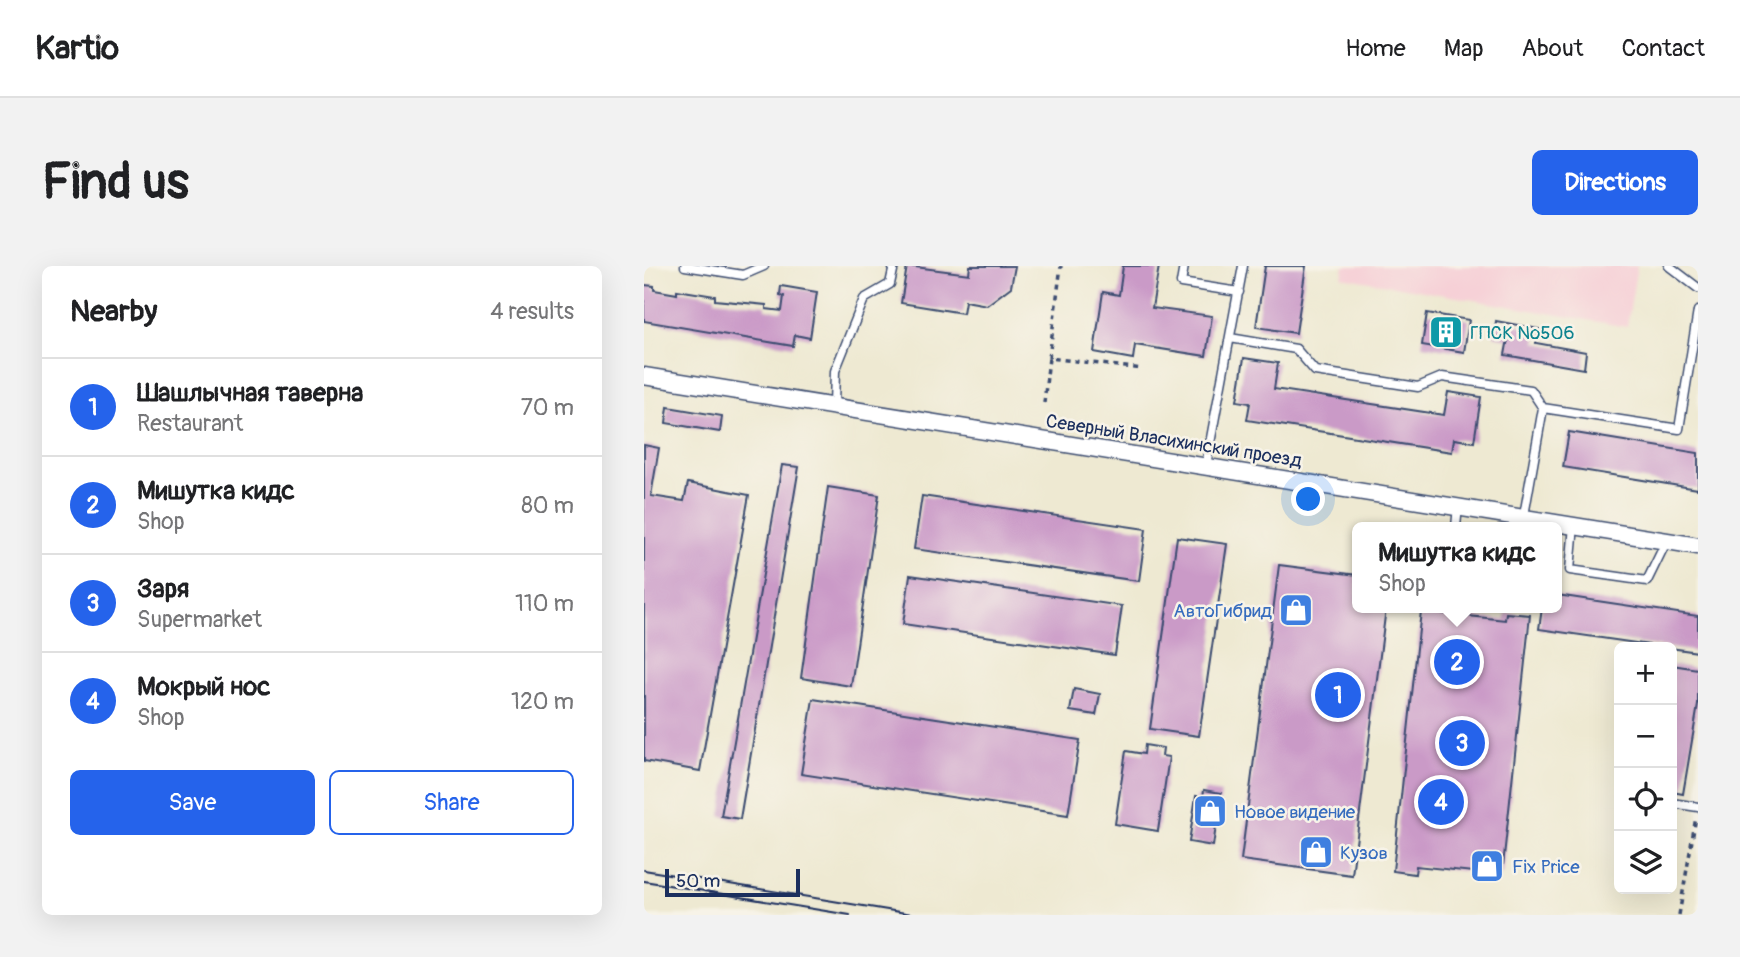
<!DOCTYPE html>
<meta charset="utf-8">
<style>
:root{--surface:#fff;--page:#f2f2f2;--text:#202124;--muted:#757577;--line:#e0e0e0;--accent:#2563eb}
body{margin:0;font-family:Pangolin,sans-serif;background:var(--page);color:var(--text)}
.controls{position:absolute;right:21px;bottom:21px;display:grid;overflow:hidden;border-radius:10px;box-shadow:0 7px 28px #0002}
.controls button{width:63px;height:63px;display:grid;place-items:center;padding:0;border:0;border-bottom:2px solid var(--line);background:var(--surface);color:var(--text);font:35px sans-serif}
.scale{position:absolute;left:21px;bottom:18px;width:135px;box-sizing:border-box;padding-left:7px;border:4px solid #1b2f5e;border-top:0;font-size:19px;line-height:24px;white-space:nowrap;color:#1b2f5e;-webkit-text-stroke:5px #f7f3e8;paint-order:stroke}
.you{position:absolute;left:665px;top:234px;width:24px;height:24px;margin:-18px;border:5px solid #fff;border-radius:50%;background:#1a73e8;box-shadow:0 0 0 10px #1a73e833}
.badge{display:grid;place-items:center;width:46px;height:46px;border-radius:50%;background:var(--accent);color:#fff;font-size:23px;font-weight:700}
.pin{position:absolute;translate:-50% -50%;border:4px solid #fff;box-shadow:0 2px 7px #0006}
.popup{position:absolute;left:708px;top:256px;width:210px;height:91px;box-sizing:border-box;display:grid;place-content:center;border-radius:10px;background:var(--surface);filter:drop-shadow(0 2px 5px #0005);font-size:23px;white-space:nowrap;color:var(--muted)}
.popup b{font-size:26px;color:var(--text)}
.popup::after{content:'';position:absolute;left:50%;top:100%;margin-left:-14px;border:14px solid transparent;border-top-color:var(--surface)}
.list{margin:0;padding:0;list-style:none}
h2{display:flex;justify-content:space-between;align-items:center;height:91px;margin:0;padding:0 28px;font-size:30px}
h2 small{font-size:23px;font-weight:400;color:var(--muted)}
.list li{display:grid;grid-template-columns:46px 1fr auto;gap:21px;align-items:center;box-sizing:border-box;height:98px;padding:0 28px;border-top:2px solid var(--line)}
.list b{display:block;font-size:26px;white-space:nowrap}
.list p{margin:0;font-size:23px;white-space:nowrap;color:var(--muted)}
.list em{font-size:23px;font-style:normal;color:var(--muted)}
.actions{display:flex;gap:14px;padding:21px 28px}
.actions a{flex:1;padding:16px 0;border:2px solid var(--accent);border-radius:10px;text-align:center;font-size:24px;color:var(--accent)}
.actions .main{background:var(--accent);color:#fff}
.icon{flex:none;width:38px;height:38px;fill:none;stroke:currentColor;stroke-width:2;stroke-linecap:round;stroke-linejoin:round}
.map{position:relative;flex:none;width:1054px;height:649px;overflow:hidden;border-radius:10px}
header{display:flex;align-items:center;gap:42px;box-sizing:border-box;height:98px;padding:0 35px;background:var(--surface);border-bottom:2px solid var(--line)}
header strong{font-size:33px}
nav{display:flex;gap:38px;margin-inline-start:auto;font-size:24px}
.intro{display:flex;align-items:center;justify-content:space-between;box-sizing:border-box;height:168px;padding:0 42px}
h1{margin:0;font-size:49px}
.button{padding:18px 32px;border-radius:10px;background:var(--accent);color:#fff;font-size:24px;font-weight:700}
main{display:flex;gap:42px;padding:0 42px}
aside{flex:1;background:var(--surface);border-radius:10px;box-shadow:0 7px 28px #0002}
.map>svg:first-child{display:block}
.built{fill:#f6cfd6}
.building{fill:#ca9ac7}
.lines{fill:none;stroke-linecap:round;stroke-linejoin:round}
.lane-casing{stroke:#3b4b6f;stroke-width:11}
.street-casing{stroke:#3b4b6f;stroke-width:19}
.path{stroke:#3b4b6f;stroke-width:3.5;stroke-dasharray:5 5;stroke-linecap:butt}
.lane{stroke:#fff;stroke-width:8}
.street{stroke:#fff;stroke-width:16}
.tram{stroke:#1b2f5e;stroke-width:2}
.labels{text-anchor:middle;stroke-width:5;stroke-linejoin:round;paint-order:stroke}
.culture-label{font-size:19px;fill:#0d838f;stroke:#f7f3e8;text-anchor:start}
.street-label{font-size:19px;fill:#1b2f5e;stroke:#f7f3e8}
.shop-label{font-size:19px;fill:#366cbe;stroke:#f7f3e8;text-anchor:start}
</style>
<header>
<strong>Kartio</strong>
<nav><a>Home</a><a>Map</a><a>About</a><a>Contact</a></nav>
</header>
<div class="intro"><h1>Find us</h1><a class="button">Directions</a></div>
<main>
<aside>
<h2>Nearby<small>4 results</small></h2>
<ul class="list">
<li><span class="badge">1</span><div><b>Шашлычная таверна</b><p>Restaurant</p></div><em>70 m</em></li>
<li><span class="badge">2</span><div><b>Мишутка кидс</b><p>Shop</p></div><em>80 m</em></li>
<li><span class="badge">3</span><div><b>Заря</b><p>Supermarket</p></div><em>110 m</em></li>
<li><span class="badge">4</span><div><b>Мокрый нос</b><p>Shop</p></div><em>120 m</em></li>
</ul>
<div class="actions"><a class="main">Save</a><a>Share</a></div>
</aside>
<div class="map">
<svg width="1054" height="649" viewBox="0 0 1054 649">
<rect width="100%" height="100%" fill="#f7f3e8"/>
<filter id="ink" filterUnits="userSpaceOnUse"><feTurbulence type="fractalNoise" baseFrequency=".0143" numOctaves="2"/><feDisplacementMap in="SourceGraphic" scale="14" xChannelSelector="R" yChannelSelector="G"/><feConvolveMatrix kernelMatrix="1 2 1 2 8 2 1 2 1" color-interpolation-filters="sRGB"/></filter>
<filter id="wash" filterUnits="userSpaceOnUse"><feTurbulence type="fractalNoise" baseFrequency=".00686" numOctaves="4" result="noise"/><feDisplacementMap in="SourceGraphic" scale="28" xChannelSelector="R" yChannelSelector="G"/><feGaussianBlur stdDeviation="1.57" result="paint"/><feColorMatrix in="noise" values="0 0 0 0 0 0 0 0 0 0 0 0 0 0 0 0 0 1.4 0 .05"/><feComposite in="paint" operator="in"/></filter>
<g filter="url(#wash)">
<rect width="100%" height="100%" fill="#eee9d2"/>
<path class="built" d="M700,0H993L983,61L698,11Z"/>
<g id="blocks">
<path class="building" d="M263,0L325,8L326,0H371L367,21L343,39L321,35L319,47L257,37Z
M479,0H515L508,42L568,50L562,90L491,79L489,93L450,86L459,26L475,29Z
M621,0H662L652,67L612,61Z
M0,19L10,20V24L33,28V24L71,30V34L122,39V43L138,45L140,30L136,29L137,20L173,26L166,72L151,69L149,80L0,55Z
M783,47L825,54L820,86L778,79Z
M852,55L895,63L892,77L942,86L940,103L861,89L864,73L850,70Z
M600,92L634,97L630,123L800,149L804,126L837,131L830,176L810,173L808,186L603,154L606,137L593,135Z
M24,141L78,150L76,166L22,157Z
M925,166L1054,187V223L919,201Z
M0,179L15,182L7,230L40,235L44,217L105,229L56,505L0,495Z
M138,199L155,201L96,553L77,550Z
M184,221L235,229L207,420L157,412Z
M278,230L502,263L495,315L270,283Z
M533,271L583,278L555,470L506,463Z
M635,299L713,309V342H742L708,609L597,594Z
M266,309L478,340L471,389L259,358Z
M913,329L1054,350V386L895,363L898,342H913Z
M777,345L861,354L862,347L886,349L858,609L772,600L771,608L749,605Z
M1028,399L1054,403V439L1039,528L1028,526Z
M430,423L456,428L452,449L426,445Z
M169,433L436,474L424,549L157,508Z
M501,479L519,482L518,490L525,491L514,565L471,558L482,485L500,488Z
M560,524L577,527L569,580L545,576L552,530L559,531Z"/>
</g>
</g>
<g filter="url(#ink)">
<use href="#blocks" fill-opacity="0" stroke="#3b4b6f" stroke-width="2"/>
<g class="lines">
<g class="lane-casing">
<path id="lane" d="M41,0L99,9L120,0
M540,0L537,17L595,26
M1025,0L1054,22
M586,72L652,83L671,105L774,121L798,111L887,124L899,142
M190,139L191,105L220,33L246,18L250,0
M562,199L599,0
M930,259L926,304L1003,315L1023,274
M812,261L814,240
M878,261L899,142L1035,163L1054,45
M1028,537L1054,541"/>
</g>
<g class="street-casing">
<path id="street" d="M0,110L1054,280"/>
</g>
<path class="path" d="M405,92L417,0
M400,137L405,92L499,103
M1035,649L1052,551"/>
<use href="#lane" class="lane"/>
<use href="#street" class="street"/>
<path class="tram" d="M0,604L274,649
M0,615L206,649"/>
</g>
</g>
<defs>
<g id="building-square" transform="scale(1.75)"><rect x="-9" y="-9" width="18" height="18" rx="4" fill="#0f9aa8" stroke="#f7f3e8"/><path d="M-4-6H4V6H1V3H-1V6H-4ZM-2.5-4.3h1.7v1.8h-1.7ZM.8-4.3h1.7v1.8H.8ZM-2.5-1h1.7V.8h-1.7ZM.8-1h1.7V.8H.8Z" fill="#fff"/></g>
<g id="shop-square" transform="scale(1.75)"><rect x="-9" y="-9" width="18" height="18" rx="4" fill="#3f7fe0" stroke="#f7f3e8"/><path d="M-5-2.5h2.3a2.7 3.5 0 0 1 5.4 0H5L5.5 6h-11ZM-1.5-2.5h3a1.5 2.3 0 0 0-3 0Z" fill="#fff"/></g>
</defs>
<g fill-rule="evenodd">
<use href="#building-square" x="802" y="66"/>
<use href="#shop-square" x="652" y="344"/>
<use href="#shop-square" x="566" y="545"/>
<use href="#shop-square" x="672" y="586"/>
<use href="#shop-square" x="843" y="600"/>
</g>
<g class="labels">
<g class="culture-label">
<text x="826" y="73">ГПСК №506</text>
</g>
<g class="street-label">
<text transform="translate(530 174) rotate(9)" y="7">Северный Власихинский проезд</text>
</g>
<g class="shop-label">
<text x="628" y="351" text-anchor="end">АвтоГибрид</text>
<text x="590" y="552">Новое видение</text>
<text x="696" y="593">Кузов</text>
<text x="868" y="607">Fix Price</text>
</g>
</g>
</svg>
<div class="controls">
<button>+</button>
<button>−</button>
<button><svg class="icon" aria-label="locate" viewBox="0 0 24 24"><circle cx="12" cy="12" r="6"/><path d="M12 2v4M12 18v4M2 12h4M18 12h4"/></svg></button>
<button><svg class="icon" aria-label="layers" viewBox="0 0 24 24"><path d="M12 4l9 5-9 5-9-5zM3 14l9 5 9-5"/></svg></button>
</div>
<div class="scale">50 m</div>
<div class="you"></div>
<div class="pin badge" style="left:694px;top:429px">1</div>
<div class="pin badge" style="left:813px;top:396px">2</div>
<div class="popup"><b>Мишутка кидс</b>Shop</div>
<div class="pin badge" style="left:818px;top:477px">3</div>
<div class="pin badge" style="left:797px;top:536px">4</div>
</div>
</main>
